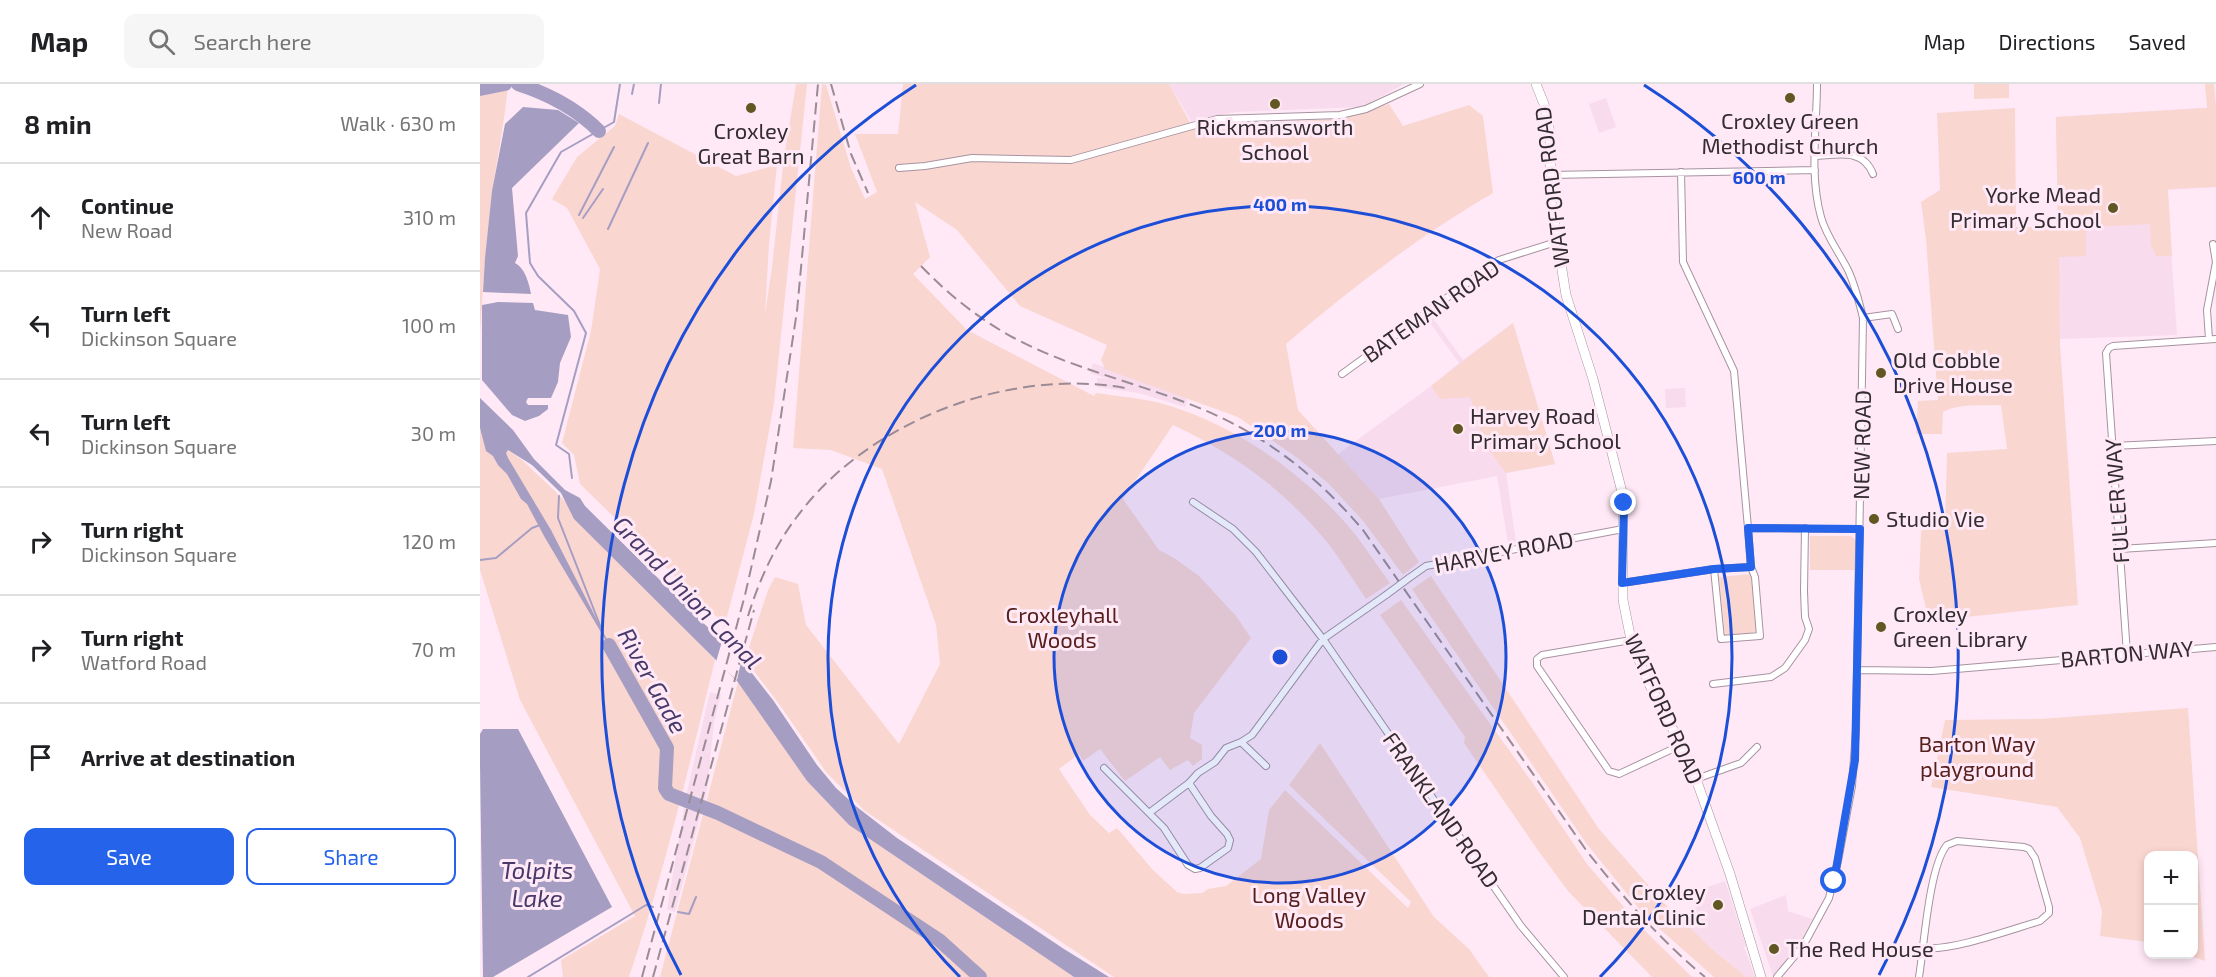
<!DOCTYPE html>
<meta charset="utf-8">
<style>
:root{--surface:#fff;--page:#f6f6f6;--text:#202124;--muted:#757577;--line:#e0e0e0;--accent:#2563eb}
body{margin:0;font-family:"Exo 2",sans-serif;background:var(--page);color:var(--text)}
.controls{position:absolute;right:18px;bottom:18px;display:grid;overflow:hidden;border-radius:12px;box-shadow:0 3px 9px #0003}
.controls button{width:54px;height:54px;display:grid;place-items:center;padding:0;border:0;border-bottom:2px solid var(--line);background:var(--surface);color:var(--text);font:30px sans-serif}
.stop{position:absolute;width:18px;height:18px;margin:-14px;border:4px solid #2563eb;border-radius:50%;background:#fff}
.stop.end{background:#2563eb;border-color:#fff;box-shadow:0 2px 6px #0008}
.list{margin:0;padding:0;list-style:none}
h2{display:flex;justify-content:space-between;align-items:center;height:78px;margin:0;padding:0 24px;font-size:26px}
h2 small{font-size:20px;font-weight:400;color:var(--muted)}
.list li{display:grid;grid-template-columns:39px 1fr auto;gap:18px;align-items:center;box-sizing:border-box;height:108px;padding:0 24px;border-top:2px solid var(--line)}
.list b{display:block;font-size:22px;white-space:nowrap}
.list p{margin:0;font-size:20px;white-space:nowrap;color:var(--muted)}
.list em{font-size:20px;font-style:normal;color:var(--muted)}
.actions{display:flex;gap:12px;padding:18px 24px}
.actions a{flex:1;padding:14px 0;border:2px solid var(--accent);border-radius:12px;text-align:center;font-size:21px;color:var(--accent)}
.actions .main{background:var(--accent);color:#fff}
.icon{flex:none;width:33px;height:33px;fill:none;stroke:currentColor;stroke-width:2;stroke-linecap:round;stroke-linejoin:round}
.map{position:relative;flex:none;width:1736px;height:893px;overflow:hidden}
header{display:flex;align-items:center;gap:36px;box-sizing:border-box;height:84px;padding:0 30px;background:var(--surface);border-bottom:2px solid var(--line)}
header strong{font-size:28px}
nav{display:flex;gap:33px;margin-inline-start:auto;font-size:21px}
.search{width:420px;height:54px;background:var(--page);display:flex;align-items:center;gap:15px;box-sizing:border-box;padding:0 21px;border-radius:12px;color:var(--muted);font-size:22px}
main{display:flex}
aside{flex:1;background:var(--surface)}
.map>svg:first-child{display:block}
.built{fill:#f8dbec}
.green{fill:#fad6d1}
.water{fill:#a69ec2}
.pier{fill:#ffe9f6}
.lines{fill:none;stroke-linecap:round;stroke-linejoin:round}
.stream{stroke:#a69ec2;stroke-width:2}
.river{stroke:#a69ec2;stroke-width:14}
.street-casing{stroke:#a7939f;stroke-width:8}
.primary-casing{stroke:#a7939f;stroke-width:10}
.street{stroke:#fff;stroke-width:6}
.primary{stroke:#fff;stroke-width:9}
.rail{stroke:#9a8b94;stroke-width:2;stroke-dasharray:12 6;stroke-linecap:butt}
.street-bridge-casing{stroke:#a7939f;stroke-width:8;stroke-linecap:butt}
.street-bridge{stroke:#fff;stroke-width:6}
.route{stroke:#2563eb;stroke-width:8}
.ring{fill:none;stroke:#1d4ed8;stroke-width:3}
.poi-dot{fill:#625622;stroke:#ffe9f6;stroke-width:2}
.labels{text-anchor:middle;stroke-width:6;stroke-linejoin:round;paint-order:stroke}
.poi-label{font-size:22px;fill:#332c30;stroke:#ffe9f6;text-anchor:start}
.street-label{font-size:22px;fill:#332c30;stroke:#ffe9f6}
.park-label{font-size:22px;fill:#57201c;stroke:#ffe9f6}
.water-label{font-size:24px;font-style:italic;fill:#47396a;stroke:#ffe9f6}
.centre{fill:#1d4ed8;stroke:#ffe9f6;stroke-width:3}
.ring-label{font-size:18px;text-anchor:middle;font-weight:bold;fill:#1d4ed8;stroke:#ffe9f6;stroke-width:6;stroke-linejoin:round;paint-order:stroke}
</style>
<header>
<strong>Map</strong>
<div class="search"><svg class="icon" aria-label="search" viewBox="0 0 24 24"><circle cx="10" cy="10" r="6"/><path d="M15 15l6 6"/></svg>Search here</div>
<nav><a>Map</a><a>Directions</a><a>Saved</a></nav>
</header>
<main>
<aside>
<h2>8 min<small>Walk · 630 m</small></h2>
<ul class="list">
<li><svg class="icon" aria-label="ahead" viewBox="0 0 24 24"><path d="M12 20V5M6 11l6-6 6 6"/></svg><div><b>Continue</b><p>New Road</p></div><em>310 m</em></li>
<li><svg class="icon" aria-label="left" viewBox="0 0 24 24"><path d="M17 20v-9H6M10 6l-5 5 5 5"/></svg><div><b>Turn left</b><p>Dickinson Square</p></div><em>100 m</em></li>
<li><svg class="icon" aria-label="left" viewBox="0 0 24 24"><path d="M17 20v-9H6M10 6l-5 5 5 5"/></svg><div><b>Turn left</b><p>Dickinson Square</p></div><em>30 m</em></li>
<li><svg class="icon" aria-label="right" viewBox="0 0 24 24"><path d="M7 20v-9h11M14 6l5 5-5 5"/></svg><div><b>Turn right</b><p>Dickinson Square</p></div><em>120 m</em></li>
<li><svg class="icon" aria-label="right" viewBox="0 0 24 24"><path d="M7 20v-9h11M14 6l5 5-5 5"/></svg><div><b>Turn right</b><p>Watford Road</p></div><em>70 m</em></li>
<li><svg class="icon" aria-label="arrive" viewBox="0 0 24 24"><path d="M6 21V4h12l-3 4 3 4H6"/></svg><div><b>Arrive at destination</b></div></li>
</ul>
<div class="actions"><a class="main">Save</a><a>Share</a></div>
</aside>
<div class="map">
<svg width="1736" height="893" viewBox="0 0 1736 893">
<rect width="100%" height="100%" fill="#ffe9f6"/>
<path class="built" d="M689,0H924L882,23L755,28L711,37Z
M1126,14L1136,43L1119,49L1109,20Z
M1736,23V103L1687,106L1697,251L1580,255L1576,33Z
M952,233L983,276L1033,239L1075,380L1026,389L1036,458L1028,459L1017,392L899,415L858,370L951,302L979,279L948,236Z
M613,279L708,313L705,323L659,309L617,303V294L629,295L610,289Z
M1205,304L1206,323L1186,324L1185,305Z
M230,608L241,611L234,638L227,706L195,828L187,825L207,708Z
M1245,797L1266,862L1264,863L1275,893H1266L1231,864L1199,834L1217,827L1210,809Z
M1306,811L1308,827L1332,835L1321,856L1293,892L1270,825Z"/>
<path class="green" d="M0,0H28C25,37 17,73 12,111C6,157 3,203 0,250Z
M316,0H327L294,319L274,430L244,544L242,538L100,400L94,371L82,359L111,247L120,185L87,124L72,115L97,73L135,42L139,30L256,92L297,81L289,160L285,230L292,183L304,73Z
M342,0L346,1L371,84L385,115L397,108L375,50H418L423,0H689L713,44C760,31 804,40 851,35C872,33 890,27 909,20L923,42L989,21L1003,32L1013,109C939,152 870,205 806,260L818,326L899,415L939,478L923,491L884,438L849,400L819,375L758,333L625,285L621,276L627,261L540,222L477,146L435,118L450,173L433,190L487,246L614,312L616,309C637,312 659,314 680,319C756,340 825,390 875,450C887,466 898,483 910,499L886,515C873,496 861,476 847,458C802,404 756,371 693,341L643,415L679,466L694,474L719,492L756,532L771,554L714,629L710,654L722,661V675L713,682L708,676L690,686L680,673L645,697L620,665L603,677L599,670L579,685L610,731L629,749L637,744L673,786L697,808L704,810L722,809L728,805L746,802L781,775L789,726L805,706L928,824L931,818L809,701L840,659L954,833L989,865L1009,893H634L385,727L346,688L302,624L265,575L288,506L295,493L318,500L326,541L419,660L460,580L456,541L402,385L351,366L313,364Z
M1494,0H1529V14L1494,15Z
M1725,0H1734L1736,23V103L1688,105L1692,172H1676L1671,161L1670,140L1611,143L1606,148V172L1579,173L1580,260L1598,521L1449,537L1439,495L1441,447L1447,442L1465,441L1467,369L1527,365L1521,321C1504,322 1479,319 1463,328L1462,350H1436L1438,317L1458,316L1446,156L1441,118L1460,106L1457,29L1535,24L1536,143H1578L1576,33L1727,24Z
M1033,239L1075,380L1026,389L1004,359L990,313L960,315L951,302Z
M0,346L42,376L76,408L235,576C209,682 184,790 149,893H83L81,876L155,832L40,616L0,486Z
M1330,452H1371L1377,457V486H1330Z
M1271,490L1277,548L1245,552L1239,493Z
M951,492L1119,745L1184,819L1231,864L1266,893H1234L1165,832L1106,759L932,505Z
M921,516L1052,698L1107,780L1161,843L1212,893H1172L1088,807L1057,765L984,659L985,653L900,531Z
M258,598L327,697L369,741L594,893H180Z
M1708,624L1725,877L1708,871L1714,870V772H1668V858L1620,852L1622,827L1600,754L1577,723L1451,703L1465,636L1560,635Z"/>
<path class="water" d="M43,23L78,26L99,39L32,104L38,172L35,179C45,184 49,199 51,210L3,208L5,174L12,107L25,40Z
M18,218L53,219L55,226L88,231L91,253L80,279L78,298L71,314H48L46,318L48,321H68V325L59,332L45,337L32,331L2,296V221Z
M0,314L33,346L54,375L85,406L100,414L105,422L264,579L293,616L337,681L356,704L377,723L417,754L584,865L629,893H594L369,741L327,697L257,597L94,435L81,409L52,381L28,366L26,369L28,374L71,446L138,577L64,452L47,420L41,415L27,390L18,381L13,372L6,367L0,344Z
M3,645H38L132,823L13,893H3L0,681V650Z"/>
<path class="pier" d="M243,554L262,574L257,596L236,578Z"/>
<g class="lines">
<path class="stream" d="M152,10L154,0
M179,19L181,0
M99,131L134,63
M103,134L123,105
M128,145L168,59
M92,394L89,370L76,361L106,249L94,227L58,192L50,179L46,129L81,68L134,38L140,0
M79,412L78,434L123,549
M0,476L16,474L52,444L60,441
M198,828L209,830L216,813
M48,893L166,821L173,823"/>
<path class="river" d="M38,0C69,10 96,24 119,47
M0,5L25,0
M129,561L187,664L185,704L189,710L238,729L341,778L459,856L500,893"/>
<g class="street-casing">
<path id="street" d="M1335,72C1358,71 1383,64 1393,90
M419,84L445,82L492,74L591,76L737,35L860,31L886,25L940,0
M1201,88L1203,178L1254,287L1268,444
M1070,91L1335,86
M1733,160L1736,178
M1383,234L1412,230L1418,245
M1729,255L1727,226L1736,178
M862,290L1019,176L1076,158
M1633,362L1736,357
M713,418L753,445L776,468L843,555L1041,842L1084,893
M1640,465L1736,459
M1234,485L1241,555L1280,552L1275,493L1271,483
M929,494L946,482L1143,445
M1142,499L1234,485L1271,483L1268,444L1380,445
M1151,556L1062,571L1057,575V582L1129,687L1139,690L1201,661
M1647,570L1626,269L1629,264L1633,262L1736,255
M1378,586L1452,587L1736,563
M1233,600L1291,593L1305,584L1325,556L1329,545L1325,533L1324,507L1325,444
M786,682L761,658L772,651L843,555L906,511
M624,684L684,744L708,781L715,785L720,784L748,764L750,756L747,750L731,732L709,699
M1216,695L1261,679L1277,663
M669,729L709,699L718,689L735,678L746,664L761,658
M1297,893L1323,862L1349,814L1358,777L1372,702L1376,646L1383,234C1379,217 1375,201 1368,186C1359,168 1346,152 1341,133C1329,90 1337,43 1337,0
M1439,893C1444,863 1449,782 1467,761L1477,757L1544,763L1549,765L1555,774L1569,823V829L1560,837C1530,846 1472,867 1444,864"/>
</g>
<g class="primary-casing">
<path id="primary" d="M1056,0L1064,20L1070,49L1071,117L1086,211L1113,295L1143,412V516L1151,556L1167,596L1201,661L1216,695L1250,790L1281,893"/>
</g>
<use href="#street" class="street"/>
<use href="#primary" class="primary"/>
<path class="rail" d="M351,0L371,70L388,109
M441,182C469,211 499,235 534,254C600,289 675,302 742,334C798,361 843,399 883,446L1106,766C1142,812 1180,856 1225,893
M268,532C279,497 294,463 316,434C386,338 528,283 645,304
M162,893L265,511L291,397L317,227L338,0
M173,893L274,526"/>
<g class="street-bridge-casing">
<path id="street-bridge" d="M906,511L929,494"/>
</g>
<use href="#street-bridge" class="street-bridge"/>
</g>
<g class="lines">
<path class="route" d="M1144,419L1142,499L1234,485L1271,483L1268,444L1380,445L1375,676L1354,797"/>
</g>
<circle cx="800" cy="573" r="226" fill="#1d4ed8" fill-opacity=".12"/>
<g class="ring">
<circle cx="800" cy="573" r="226"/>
<path d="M480 893A452 452 0 1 1 1120 893"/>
<path d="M201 891A678 678 0 0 1 436 1M1164 1A678 678 0 0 1 1399 891"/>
</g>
<g class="poi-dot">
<circle cx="1310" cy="14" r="6"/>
<circle cx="795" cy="20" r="6"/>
<circle cx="271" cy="24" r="6"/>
<circle cx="1633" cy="124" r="6"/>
<circle cx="1401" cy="289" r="6"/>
<circle cx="978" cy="345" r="6"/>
<circle cx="1394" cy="435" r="6"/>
<circle cx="1401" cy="543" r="6"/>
<circle cx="1238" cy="821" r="6"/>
<circle cx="1294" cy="865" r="6"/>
</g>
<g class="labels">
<g class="poi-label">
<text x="1310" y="45" text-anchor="middle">Croxley Green<tspan x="1310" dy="25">Methodist Church</tspan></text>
<text x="795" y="51" text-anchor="middle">Rickmansworth<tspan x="795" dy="25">School</tspan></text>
<text x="271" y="55" text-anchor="middle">Croxley<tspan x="271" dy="25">Great Barn</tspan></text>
<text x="1621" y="119" text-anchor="end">Yorke Mead<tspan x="1621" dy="25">Primary School</tspan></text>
<text x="1413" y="284">Old Cobble<tspan x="1413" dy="25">Drive House</tspan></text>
<text x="990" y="340">Harvey Road<tspan x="990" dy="25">Primary School</tspan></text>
<text x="1406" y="443">Studio Vie</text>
<text x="1413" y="538">Croxley<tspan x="1413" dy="25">Green Library</tspan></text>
<text x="1226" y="816" text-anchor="end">Croxley<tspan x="1226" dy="25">Dental Clinic</tspan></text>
<text x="1306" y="873">The Red House</text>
</g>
<g class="street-label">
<text transform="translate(1072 103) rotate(-97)" y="8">WATFORD ROAD</text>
<text transform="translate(951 227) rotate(-35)" y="8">BATEMAN ROAD</text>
<text transform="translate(1382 361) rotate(-89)" y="8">NEW ROAD</text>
<text transform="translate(1637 417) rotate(-94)" y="8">FULLER WAY</text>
<text transform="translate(1024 468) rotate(-11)" y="8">HARVEY ROAD</text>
<text transform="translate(1647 570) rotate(-5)" y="8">BARTON WAY</text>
<text transform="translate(1184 625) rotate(66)" y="8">WATFORD ROAD</text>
<text transform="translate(961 726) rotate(55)" y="8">FRANKLAND ROAD</text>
</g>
<g class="park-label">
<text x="582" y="539">Croxleyhall<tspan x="582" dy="25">Woods</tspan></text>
<text x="1497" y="668">Barton Way<tspan x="1497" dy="25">playground</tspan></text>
<text x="829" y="819">Long Valley<tspan x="829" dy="25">Woods</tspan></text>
</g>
<g class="water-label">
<text transform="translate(207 509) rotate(46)" y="8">Grand Union Canal</text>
<text transform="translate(172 597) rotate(61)" y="8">River Gade</text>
<text x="57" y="795">Tolpits<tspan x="57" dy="28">Lake</tspan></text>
</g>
</g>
<circle cx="800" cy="573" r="9" class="centre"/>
<g class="ring-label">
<text x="1279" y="100">600 m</text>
<text x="800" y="127">400 m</text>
<text x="800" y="353">200 m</text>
</g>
</svg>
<div class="controls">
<button>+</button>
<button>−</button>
</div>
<div class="stop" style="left:1354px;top:797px"></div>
<div class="stop end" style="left:1144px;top:419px"></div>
</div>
</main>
